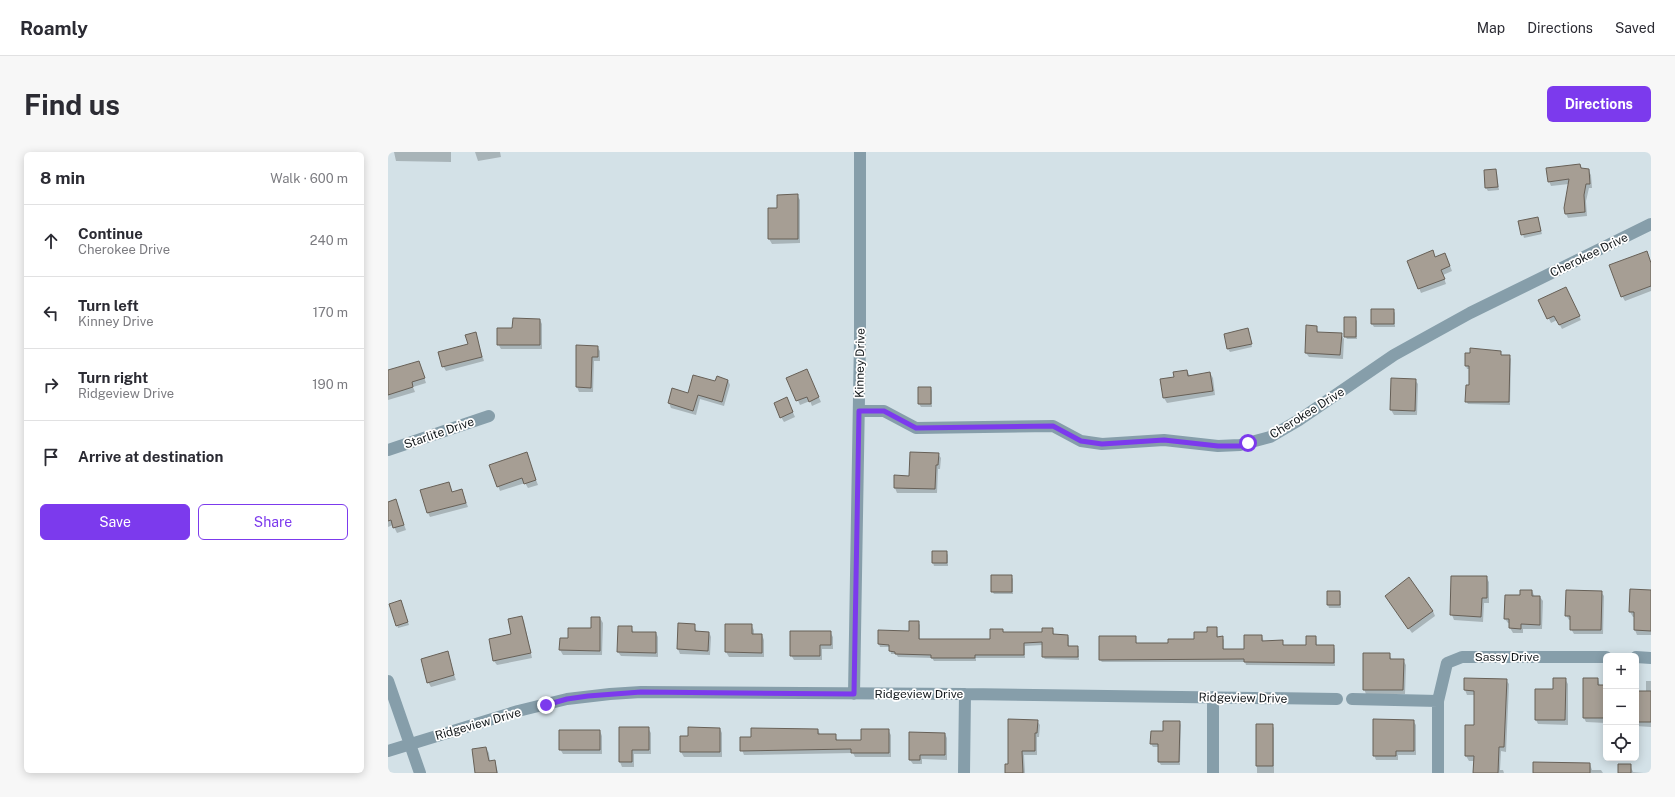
<!DOCTYPE html>
<meta charset="utf-8">
<style>
:root{--surface:#fff;--page:#f7f7f7;--text:#2b2b33;--muted:#7c7c81;--line:#e1e1e2;--accent:#7c3aed}
body{margin:0;font-family:"Public Sans",sans-serif;background:var(--page);color:var(--text)}
.controls{position:absolute;right:12px;bottom:12px;display:grid;overflow:hidden;border-radius:6px;box-shadow:0 2px 10px #0003}
.controls button{width:36px;height:36px;display:grid;place-items:center;padding:0;border:0;border-bottom:1px solid var(--line);background:var(--surface);color:var(--text);font:20px sans-serif}
.stop{position:absolute;width:12px;height:12px;margin:-9px;border:3px solid #7c3aed;border-radius:50%;background:#fff}
.stop.end{background:#7c3aed;border-color:#fff;box-shadow:0 1px 4px #0008}
.list{margin:0;padding:0;list-style:none}
h2{display:flex;justify-content:space-between;align-items:center;height:52px;margin:0;padding:0 16px;font-size:17px}
h2 small{font-size:13px;font-weight:400;color:var(--muted)}
.list li{display:grid;grid-template-columns:26px 1fr auto;gap:12px;align-items:center;box-sizing:border-box;height:72px;padding:0 16px;border-top:1px solid var(--line)}
.list b{display:block;font-size:15px;white-space:nowrap}
.list p{margin:0;font-size:13px;white-space:nowrap;color:var(--muted)}
.list em{font-size:13px;font-style:normal;color:var(--muted)}
.actions{display:flex;gap:8px;padding:12px 16px}
.actions a{flex:1;padding:9px 0;border:1px solid var(--accent);border-radius:6px;text-align:center;font-size:14px;color:var(--accent)}
.actions .main{background:var(--accent);color:#fff}
.icon{flex:none;width:22px;height:22px;fill:none;stroke:currentColor;stroke-width:2;stroke-linecap:round;stroke-linejoin:round}
.map{position:relative;flex:none;width:1263px;height:621px;overflow:hidden;border-radius:6px}
header{display:flex;align-items:center;gap:24px;box-sizing:border-box;height:56px;padding:0 20px;background:var(--surface);border-bottom:1px solid var(--line)}
header strong{font-size:19px}
nav{display:flex;gap:22px;margin-inline-start:auto;font-size:14px}
.intro{display:flex;align-items:center;justify-content:space-between;box-sizing:border-box;height:96px;padding:0 24px}
h1{margin:0;font-size:28px}
.button{padding:10px 18px;border-radius:6px;background:var(--accent);color:#fff;font-size:14px;font-weight:700}
main{display:flex;gap:24px;padding:0 24px}
aside{flex:1;background:var(--surface);border-radius:6px;box-shadow:0 2px 10px #0003}
.map>svg:first-child{display:block}
.shadow{fill:#0003}
.building{fill:#a69e94;stroke:#676057}
.lines{fill:none;stroke-linecap:round;stroke-linejoin:round}
.minor{stroke:#869eaa;stroke-width:12}
.route{stroke:#7c3aed;stroke-width:5}
.labels{text-anchor:middle;stroke-width:3.5;stroke-linejoin:round;paint-order:stroke}
.street-label{font-size:12px;fill:#13181b;stroke:#fff}
</style>
<header>
<strong>Roamly</strong>
<nav><a>Map</a><a>Directions</a><a>Saved</a></nav>
</header>
<div class="intro"><h1>Find us</h1><a class="button">Directions</a></div>
<main>
<aside>
<h2>8 min<small>Walk · 600 m</small></h2>
<ul class="list">
<li><svg class="icon" aria-label="ahead" viewBox="0 0 24 24"><path d="M12 20V5M6 11l6-6 6 6"/></svg><div><b>Continue</b><p>Cherokee Drive</p></div><em>240 m</em></li>
<li><svg class="icon" aria-label="left" viewBox="0 0 24 24"><path d="M17 20v-9H6M10 6l-5 5 5 5"/></svg><div><b>Turn left</b><p>Kinney Drive</p></div><em>170 m</em></li>
<li><svg class="icon" aria-label="right" viewBox="0 0 24 24"><path d="M7 20v-9h11M14 6l5 5-5 5"/></svg><div><b>Turn right</b><p>Ridgeview Drive</p></div><em>190 m</em></li>
<li><svg class="icon" aria-label="arrive" viewBox="0 0 24 24"><path d="M6 21V4h12l-3 4 3 4H6"/></svg><div><b>Arrive at destination</b></div></li>
</ul>
<div class="actions"><a class="main">Save</a><a>Share</a></div>
</aside>
<div class="map">
<svg width="1263" height="621" viewBox="0 0 1263 621">
<rect width="100%" height="100%" fill="#d3e1e7"/>
<path class="shadow" d="M0,0H63V10L8,9L6,0Z
M87,0H112L113,5L90,9Z
M1192,13L1194,17L1200,18L1203,23L1204,36H1201L1198,49L1199,64L1180,66L1178,62L1181,32L1163,34L1161,29Z
M1107,18L1109,21L1111,38L1100,39L1098,36L1097,19Z
M409,43L412,48V91L384,92L381,87V57H390Z
M1150,66L1154,82L1136,86L1131,69Z
M1047,106H1059L1064,119L1055,123L1058,132L1033,141L1020,109Z
M1263,111V139L1237,149L1234,144Z
M1180,141L1193,168L1174,177L1169,168L1163,171L1152,149Z
M1005,158L1007,161V175H986L984,172Z
M967,166L969,169V187H959L957,184Z
M152,168L154,172V197H113L110,192L125,177Z
M928,175L931,181L953,182L956,187L955,207L921,205L918,201Z
M859,177L864,195L842,200L840,197Z
M87,181L96,209L58,219L55,214L81,193Z
M189,194L209,195L212,199V209H206L205,240H191L189,235Z
M1112,200L1114,204H1121L1123,207L1122,253L1080,252L1078,249L1082,234V217H1079L1078,214L1083,202Z
M31,210L38,231L25,235L27,240L0,248V219Z
M799,219L802,224L822,221L825,226L827,243L779,251L776,246L773,228L787,226Z
M421,223L433,250L424,254L422,249L412,253L400,226Z
M340,228L342,233L336,254L312,247L308,263L283,256L281,251L328,230Z
M1027,228L1030,232L1029,263H1006L1003,258Z
M543,236L544,239V255H533L531,252Z
M399,247L407,265L396,270L393,265Z
M138,302L150,333L140,336L137,331L112,339L110,334Z
M550,302L553,306L552,317H550L549,341H509L507,336Z
M61,331L65,341L74,338L80,355L42,365L40,361Z
M8,349L18,378L9,381L5,373L0,375V351Z
M558,400L560,403V414H546L545,411Z
M623,424L625,427V442H606L604,439Z
M1098,425L1101,430V451H1096L1095,470L1066,468L1064,463Z
M1144,439L1147,445H1152L1155,449L1154,477H1135V481H1125L1122,476V471H1120L1117,467L1133,444Z
M1263,439V483H1249L1247,478V465H1245L1242,460Z
M940,440H952L953,443V456H941L940,453Z
M1213,440L1216,444L1215,482H1186L1183,477V468H1181L1178,463Z
M998,445L1045,459L1047,464L1024,481Z
M13,449L21,473L10,476L9,473Z
M134,465L136,469L144,506L109,513L106,509L102,488L124,483Z
M212,466L215,471L214,503H175L172,498V487H181L204,477Z
M530,470L532,473V488H603L614,478L616,481H655L665,477L666,483L680,484L681,486V495H689L691,498V508L657,507L655,505V493L637,494V506H588V509H546L544,506L510,505L508,502H503L502,495H492L491,492V479L522,480Z
M291,472L306,473L309,480H321L323,485L322,503L292,502L290,497Z
M338,473H363L366,478V483H374L376,488V505H341L338,500Z
M243,475L246,481H268L270,485V505L233,504L230,500Z
M829,476L830,486L834,485L836,488V498H857L874,484L876,490L894,489L896,494H919L928,484L929,494H945L947,497V514L858,513L857,510H714L712,508L747,485L749,492H781L807,488Z
M442,480L445,485V497H434V508H406L403,503Z
M59,501L68,528L43,535L40,530Z
M1001,502L1004,508H1015L1018,513L1017,542H978L976,537Z
M1077,527L1118,528L1121,532L1118,600L1113,599L1112,618H1115L1116,621H1086L1087,609H1081L1078,604V574H1087V543H1079L1077,538Z
M1177,527L1180,532V573L1150,572L1148,568L1166,538Z
M1210,527L1212,534H1218V571L1198,570L1196,566Z
M1258,529H1263V575L1248,574V540H1258Z
M649,569L652,573L651,585H649V603H636L637,621H618L621,613Z
M1025,569L1028,573V603H1010V608H988L986,603Z
M792,570L793,573L792,613H773L771,610V595H765L763,592L776,580Z
M869,573H884L886,576V621H869Z
M232,576H260L263,581V602H246V615H234L232,610Z
M332,577L334,581V605H296L293,600L301,585Z
M430,578L433,584H447L450,589H474L500,578L503,583V605H467L465,601L356,603L354,598L364,586Z
M212,579L214,584V602H175L172,597Z
M557,582L559,586V608L534,607V612H525L522,608Z
M98,596L101,601L102,610L107,609L110,621H88Z
M1202,612L1204,618H1213L1215,621H1146Z
M1242,613L1245,620L1256,621H1231Z"/>
<path class="building" d="M1192,12L1193,16L1201,17L1202,32H1198L1196,43L1197,60L1177,62L1176,56L1181,27L1160,30L1158,16Z
M1108,17L1110,35L1097,36L1096,18Z
M410,42V87H380V56H389V43Z
M1150,65L1153,79L1133,83L1130,69Z
M1045,98L1047,105L1057,101L1062,114L1053,118L1057,127L1030,137L1019,109Z
M1259,99L1263,111V134L1233,145L1221,113Z
M1178,135L1192,164L1171,173L1166,164L1159,167L1150,148Z
M983,157H1006V172H983Z
M956,165H968V185H956Z
M125,166L152,167V193H109V176H124Z
M918,173L929,174V180L954,181L952,203L917,201Z
M860,176L864,192L839,197L836,182Z
M88,180L94,205L54,215L50,200L80,192L77,183Z
M188,193L210,194V205H204L203,236L188,235Z
M1082,196L1113,199V203H1122L1121,250H1077L1078,233H1081V214H1077V201H1082Z
M31,209L37,226L24,230L25,235L0,243V218Z
M419,217L431,245L421,250L419,245L408,249L398,226Z
M799,218L800,224L822,220L825,239L775,246L772,227L786,225L785,220Z
M305,223L327,229L329,224L340,228L334,250L310,243L305,259L280,251L284,236L300,241Z
M1003,226L1028,227L1027,259L1002,258Z
M530,235H543V252H530Z
M399,245L405,260L392,266L386,251Z
M139,300L148,328L136,332L134,326L109,335L101,313Z
M522,300L551,301L550,313H548L547,337L506,336V323L521,324Z
M61,330L64,340L74,337L78,351L39,361L32,338Z
M8,347L16,373L5,376L3,368L0,369V350Z
M544,399H559V411H544Z
M603,423H624V440H603Z
M1063,424H1099V446H1094L1093,465L1062,463Z
M1021,425L1045,459L1020,477L997,444Z
M1242,437L1263,438V479L1246,478V460H1241Z
M1132,438H1144V444H1152V473L1133,472V477L1121,476V467H1116L1117,443H1132Z
M1178,438L1214,439L1213,478H1182V464H1177Z
M939,439H952V453H939Z
M13,448L20,470L8,474L1,452Z
M134,464L143,501L105,509L101,487L123,482L120,467Z
M203,465H212V499L171,498L172,486H180V476H203Z
M521,469H531V487H602V477H615V480H654V476H665V482L680,483V494H690V505H654V490L636,491V503H587V506H543V503L507,502V500L501,499V493L490,492V478L521,479Z
M290,471L307,472V479L321,480L320,499L289,497Z
M337,472H364V482H374V501L337,500Z
M230,474H244V480H268V501L229,500Z
M819,475H829V485L835,484V497H856V483H874V489L895,488V493H918V484H928V493H946V511L856,510V507L711,508V484H748V491H780V487H806V480H819Z
M402,479H443V493H432V504H402Z
M60,499L66,523L39,531L33,507Z
M975,501H1002V507H1016L1015,538H975Z
M1076,526L1119,527L1116,595H1111L1110,621H1085L1086,604H1077V573H1086V539L1076,538Z
M1165,526H1178L1177,568H1147V537H1165Z
M1195,526H1210V533H1218V566H1195Z
M1248,539H1263V570H1248Z
M620,567L650,568L649,581H647V599H634L635,621H617V612H620Z
M985,567L1026,568V599H1008V604H985Z
M775,569H792L791,610H770V592H762L763,579H775Z
M868,572H885V614H868Z
M231,575H261V598H244V610H231Z
M300,575L332,576V600H292V584H300Z
M363,576L430,577V582H448V588H473V577H501V601H463V597L352,599V585H363Z
M171,578H212V598H171Z
M521,580L557,581V603H532V608H521Z
M98,595L101,609L107,608L109,621H87L84,597Z
M1145,610L1202,611V621H1145Z
M1230,612H1243V621H1230Z"/>
<g class="lines">
<path class="minor" d="M471,259H496L528,276L665,274L693,289L714,292L776,288L830,294L852,293L882,285L911,268L1006,203L1082,161L1263,72
M0,298L101,264
M1248,505L1263,506
M0,529L32,621
M466,542L472,186V0
M825,545V621
M964,547L1050,549
M0,599L130,559L179,547L222,542L253,540L577,542L949,547
M576,621L577,542
M1050,621V549L1059,511L1074,505H1218"/>
</g>
<g class="lines">
<path class="route" d="M158,553L179,547L200,544L253,540L466,542L471,259H496L528,276L665,274L693,289L714,292L776,288L830,294H852L860,291"/>
</g>
<g class="labels">
<g class="street-label">
<text transform="translate(1201 103) rotate(-26)" y="4">Cherokee Drive</text>
<text transform="translate(472 211) rotate(-89)" y="4">Kinney Drive</text>
<text transform="translate(919 261) rotate(-32)" y="4">Cherokee Drive</text>
<text transform="translate(51 281) rotate(-19)" y="4">Starlite Drive</text>
<text x="1119" y="509">Sassy Drive</text>
<text x="531" y="546">Ridgeview Drive</text>
<text transform="translate(855 546) rotate(1)" y="4">Ridgeview Drive</text>
<text transform="translate(90 572) rotate(-16)" y="4">Ridgeview Drive</text>
</g>
</g>
</svg>
<div class="controls">
<button>+</button>
<button>−</button>
<button><svg class="icon" aria-label="locate" viewBox="0 0 24 24"><circle cx="12" cy="12" r="6"/><path d="M12 2v4M12 18v4M2 12h4M18 12h4"/></svg></button>
</div>
<div class="stop" style="left:860px;top:291px"></div>
<div class="stop end" style="left:158px;top:553px"></div>
</div>
</main>
